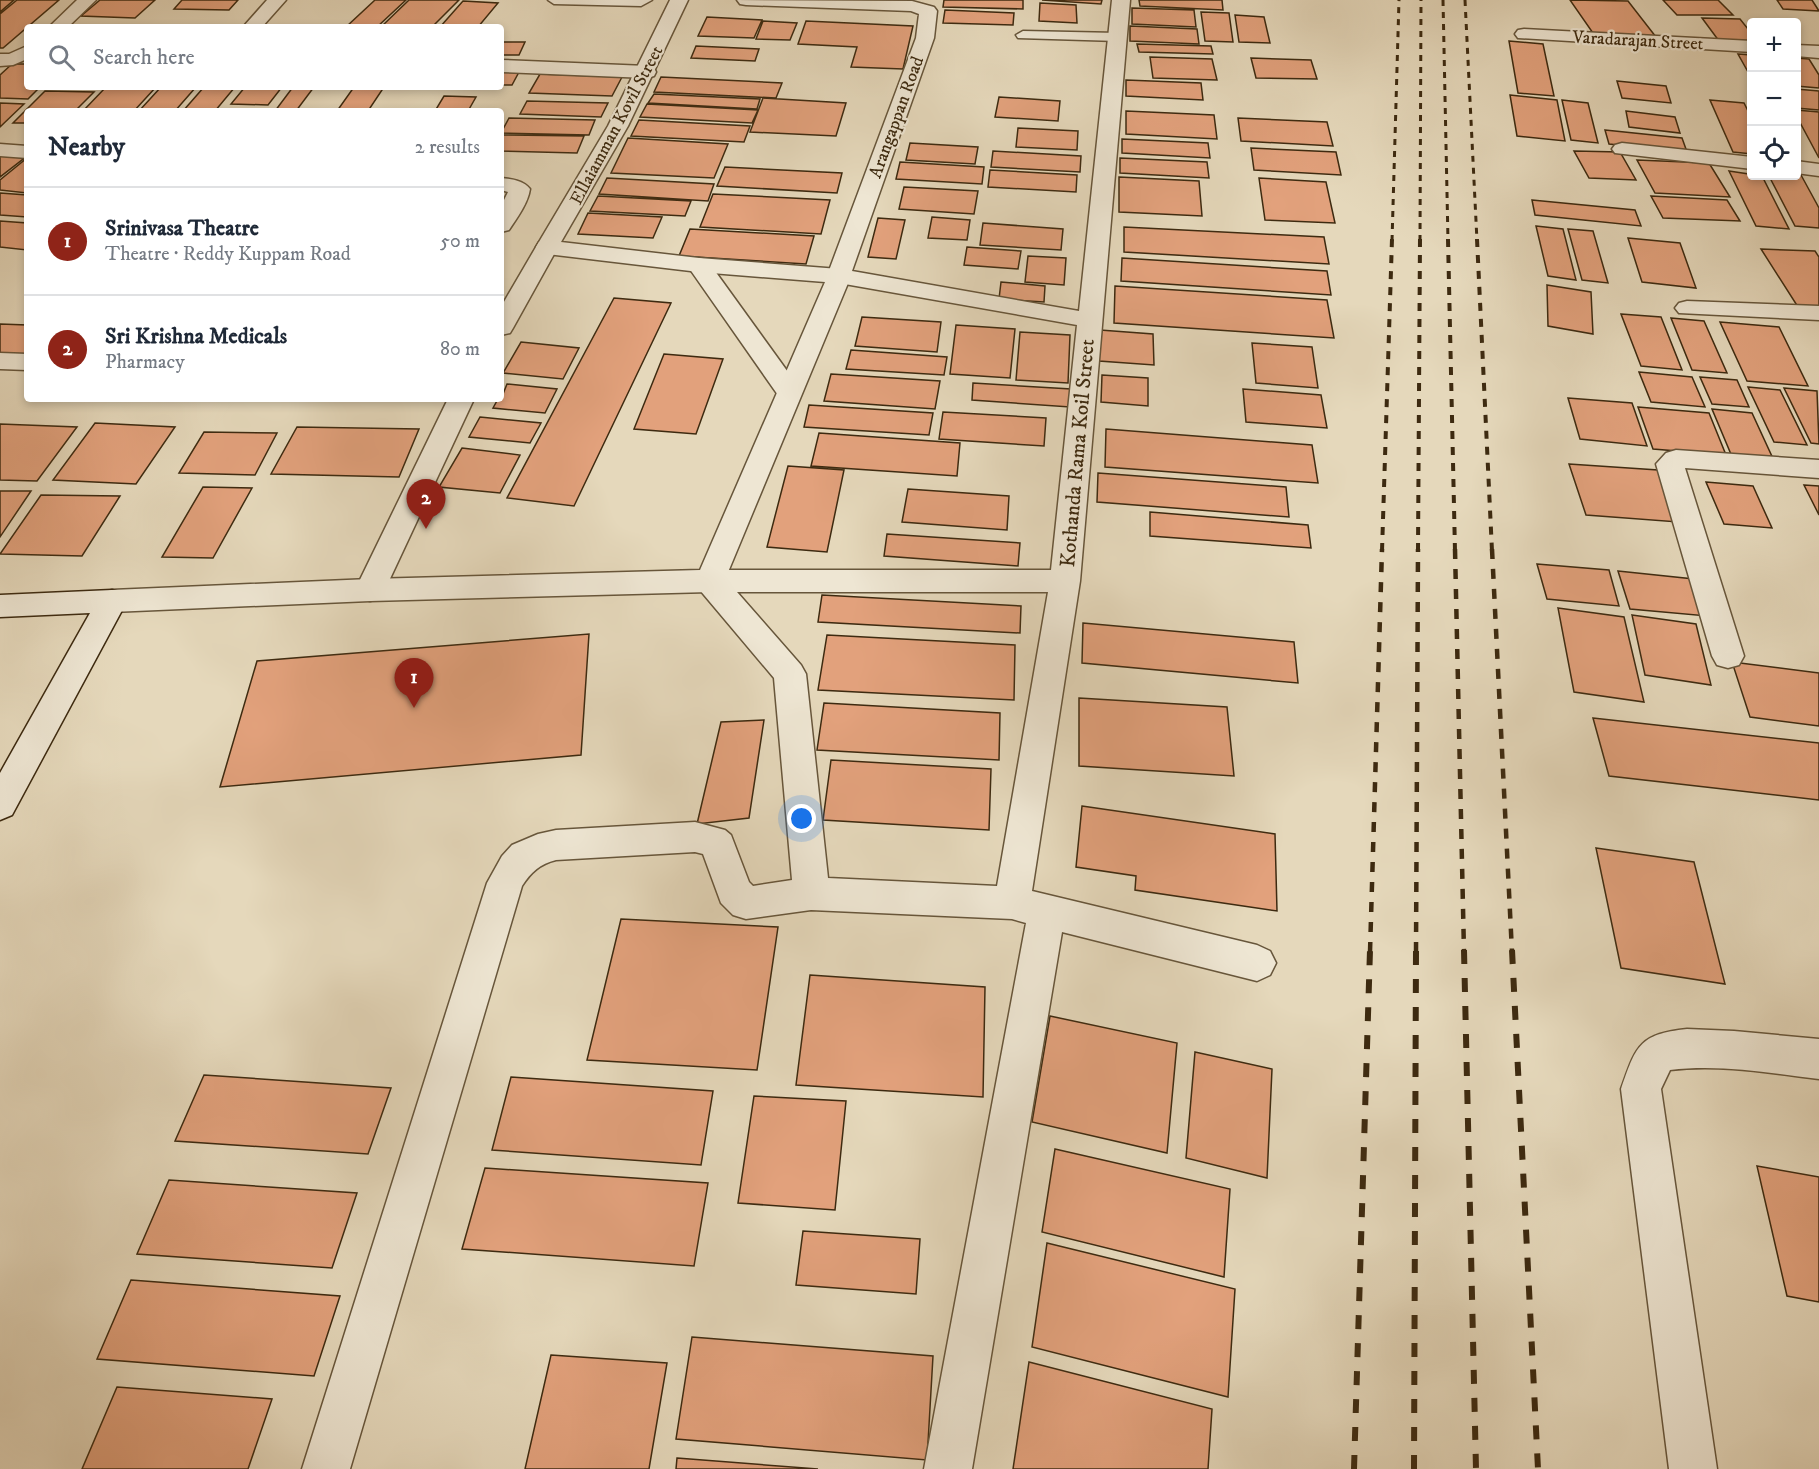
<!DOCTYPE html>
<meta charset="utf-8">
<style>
:root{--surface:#fff;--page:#f6f6f7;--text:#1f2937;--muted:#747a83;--line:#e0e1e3;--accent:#8f2418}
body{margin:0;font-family:"IM FELL DW Pica",serif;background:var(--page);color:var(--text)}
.controls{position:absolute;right:18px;top:18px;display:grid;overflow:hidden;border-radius:6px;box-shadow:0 3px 9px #0003}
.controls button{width:54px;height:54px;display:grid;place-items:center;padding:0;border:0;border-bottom:2px solid var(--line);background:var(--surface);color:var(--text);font:30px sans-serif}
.you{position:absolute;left:802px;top:819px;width:21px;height:21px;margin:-15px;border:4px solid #fff;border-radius:50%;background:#1a73e8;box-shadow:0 0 0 9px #1a73e833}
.badge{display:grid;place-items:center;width:39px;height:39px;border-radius:50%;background:var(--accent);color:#fff;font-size:20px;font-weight:700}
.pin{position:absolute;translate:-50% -50px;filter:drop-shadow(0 2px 3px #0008)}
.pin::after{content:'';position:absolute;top:32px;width:21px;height:18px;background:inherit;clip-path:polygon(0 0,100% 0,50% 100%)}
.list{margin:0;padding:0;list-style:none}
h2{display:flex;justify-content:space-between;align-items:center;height:78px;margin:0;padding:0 24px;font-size:26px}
h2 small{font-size:20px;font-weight:400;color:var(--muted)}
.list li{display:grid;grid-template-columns:39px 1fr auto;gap:18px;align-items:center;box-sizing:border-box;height:108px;padding:0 24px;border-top:2px solid var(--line)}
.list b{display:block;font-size:22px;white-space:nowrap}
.list p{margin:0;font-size:20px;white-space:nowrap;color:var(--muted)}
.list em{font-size:20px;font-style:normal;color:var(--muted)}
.icon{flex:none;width:33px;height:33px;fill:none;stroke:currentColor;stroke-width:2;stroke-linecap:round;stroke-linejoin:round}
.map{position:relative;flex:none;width:1819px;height:1469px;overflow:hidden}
.search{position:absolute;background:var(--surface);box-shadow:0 3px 9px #0003;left:24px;top:24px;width:480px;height:66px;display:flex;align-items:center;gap:15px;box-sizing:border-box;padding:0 21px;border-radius:6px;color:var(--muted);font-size:22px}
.panel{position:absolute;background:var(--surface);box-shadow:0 3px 9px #0003;left:24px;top:108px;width:480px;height:294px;border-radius:6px}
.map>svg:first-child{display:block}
.building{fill:#e2a17c;stroke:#3d2a10;stroke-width:1.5}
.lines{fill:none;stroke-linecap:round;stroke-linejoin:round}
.service-casing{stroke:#67563b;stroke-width:3}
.minor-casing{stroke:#67563b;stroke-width:3}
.tertiary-casing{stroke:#67563b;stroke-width:3}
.secondary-casing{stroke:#3d2a10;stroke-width:3}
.service{fill:#eee6d3;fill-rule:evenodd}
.minor{fill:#eee6d3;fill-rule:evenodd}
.tertiary{fill:#eee6d3;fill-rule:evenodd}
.secondary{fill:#eee6d3;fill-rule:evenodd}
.rail-far3{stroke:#3d2a10;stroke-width:3;stroke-dasharray:6 6;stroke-linecap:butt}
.rail-far2{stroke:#3d2a10;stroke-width:4;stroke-dasharray:8 8;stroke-linecap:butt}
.rail-far1{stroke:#3d2a10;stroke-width:4.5;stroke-dasharray:10 10;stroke-linecap:butt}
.rail{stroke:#3d2a10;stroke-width:6;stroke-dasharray:14 14;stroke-linecap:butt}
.labels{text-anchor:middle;stroke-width:4.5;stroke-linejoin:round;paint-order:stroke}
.far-street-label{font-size:18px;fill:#3d2a10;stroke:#eee6d3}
.street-label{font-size:21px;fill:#3d2a10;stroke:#eee6d3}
</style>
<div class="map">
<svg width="1819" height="1469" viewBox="0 0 1819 1469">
<rect width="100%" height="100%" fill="#e5d8bb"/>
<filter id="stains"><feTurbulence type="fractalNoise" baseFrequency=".00333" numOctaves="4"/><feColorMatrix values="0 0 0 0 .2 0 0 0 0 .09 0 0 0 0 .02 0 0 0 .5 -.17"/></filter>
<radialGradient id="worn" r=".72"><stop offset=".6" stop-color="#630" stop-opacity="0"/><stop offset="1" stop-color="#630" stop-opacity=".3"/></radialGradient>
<path class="building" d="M0,0H14L0,12Z
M17,0H59L3,48H0V14Z
M100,0H155L135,18L81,16Z
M182,0H238L229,10L174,9Z
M375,0H406L377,27H346Z
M409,0H459L432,27H381Z
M944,0H1023V9L943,7Z
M1042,0H1102L1101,4Z
M1139,0H1222L1223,10L1140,6Z
M1570,0L1628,1L1656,37L1595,36Z
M1663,0H1718L1733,15H1677Z
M1777,0H1812L1819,11L1783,9Z
M463,1L498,3L478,27H440Z
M1040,3L1076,5L1077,23L1039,21Z
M1132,8L1194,10L1196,27L1132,24Z
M945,10L1014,13L1013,25L943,23Z
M1201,12L1229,13L1233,42L1205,41Z
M1235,15L1264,17L1270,43L1239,42Z
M707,17L762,20L754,38L698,36Z
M1702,18L1740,19L1752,34V42L1719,41Z
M763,21L797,23L790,40L756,39Z
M806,21L913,26L903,69L851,67L857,47L798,44Z
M1130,26L1197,29L1199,44L1130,41Z
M1509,41L1543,44L1554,96L1518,93Z
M501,42H525L519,55H501Z
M1137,44L1211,46L1213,54L1139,52Z
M696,46L759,49L755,61L691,58Z
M1738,54L1752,55V79Z
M1150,57L1212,59L1217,80L1153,78Z
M1251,58L1311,60L1317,79L1256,78Z
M1796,58L1809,59L1819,75V88L1796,86Z
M12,64H27V87H40L28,99L0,98V75Z
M501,71L519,72L512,85H501Z
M540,74L622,77L612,96L529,93Z
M661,77L782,83L776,98L654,92Z
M1126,80L1201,83L1203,100L1126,96Z
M1617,81L1666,86L1671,103L1622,98Z
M106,87H156L134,111H83Z
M161,87H196L175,111H139Z
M204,87H235L215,111H183Z
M245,87H282L268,105L231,104Z
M293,87H314L296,111H275Z
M354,87H384L368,111H337Z
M1796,89L1819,91V110L1796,108Z
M45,91L94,92L75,111H27V123H13Z
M654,94L760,99L757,109L648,103Z
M1510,95L1557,100L1565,141L1517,136Z
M444,96L476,97L468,111H435Z
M999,97L1060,101L1058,121L995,117Z
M763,98L846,103L836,136L750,132Z
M1562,100L1588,103L1598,143L1571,140Z
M1710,100L1744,103L1752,119V154L1733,152Z
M527,101L608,103L601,117L520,114Z
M0,103L24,104L0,127Z
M647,104L758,110L752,123L640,117Z
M1796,110L1819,112V158L1796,115Z
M1126,111L1214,115L1217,139L1126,134Z
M1626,111L1675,117L1680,133L1629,127Z
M509,118L595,120L589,135L501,133Z
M1238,118L1327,122L1333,146L1241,141Z
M639,120L750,126L744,142L631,136Z
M1018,128L1078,131L1077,150L1016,147Z
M1605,130L1682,138L1687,152L1609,144Z
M501,135L584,136L577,153L501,151Z
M628,138L728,144L714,178L611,173Z
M1122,139L1208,143L1210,158L1122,153Z
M910,143L978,147L975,164L906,160Z
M1251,148L1336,152L1341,175L1254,170Z
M993,151L1081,156L1080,172L991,167Z
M1574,151L1620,152L1636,180L1589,178Z
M0,153L27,156L0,177Z
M27,158V193L0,190V180Z
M1120,158L1207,162L1209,178L1120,173Z
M1637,160L1709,163L1730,197L1655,193Z
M900,162L984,167L982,184L896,179Z
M725,167L842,173L837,193L717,186Z
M990,170L1077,175L1076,192L988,187Z
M1729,171L1762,176L1789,229L1756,226Z
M1801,175L1819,208V228L1795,226L1769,176Z
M1119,177L1199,181L1202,216L1119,212Z
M607,178L714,184L708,201L599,194Z
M1259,178L1326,182L1335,223L1265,220Z
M904,187L978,191L974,214L899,209Z
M0,193L27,195V217L0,215Z
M713,194L830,200L821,234L700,227Z
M598,196L691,201L685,216L590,211Z
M1651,196L1727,200L1740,221L1663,218Z
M1532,200L1635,210L1641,226L1535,215Z
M588,213L662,217L653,238L578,234Z
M932,217L970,220L967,240L928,238Z
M878,218L905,220L896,259L868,257Z
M0,221L27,223V250L0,247Z
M983,223L1063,229L1061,250L980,245Z
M1536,226L1563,229L1576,280L1548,276Z
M1124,227L1324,237L1329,264L1124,252Z
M690,229L814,236L806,264L679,256Z
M1568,229L1593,231L1608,283L1582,280Z
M1628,238L1680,243L1696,288L1642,282Z
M967,247L1021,251L1018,269L964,265Z
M1761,249L1815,251L1819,257V308L1798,307Z
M1028,256L1066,258L1064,285L1025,282Z
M1122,258L1327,271L1331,295L1121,281Z
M1001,282L1045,286L1044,302L999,299Z
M1547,285L1591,292L1593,334L1548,326Z
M1115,286L1327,300L1334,338L1114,323Z
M614,298L671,303L574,506L507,498Z
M1621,314L1661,317L1682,370L1641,366Z
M862,317L941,322L937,352L855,346Z
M1671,318L1704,321L1727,373L1692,370Z
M1720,322L1779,327L1808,386L1747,381Z
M0,324L27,325V356L0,354Z
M956,325L1015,329L1010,378L950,374Z
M1100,330L1153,334L1154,365L1099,361Z
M1020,332L1070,335L1068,383L1016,380Z
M521,342L579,348L563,379L503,373Z
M1252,343L1312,347L1318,388L1256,383Z
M851,350L947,357L944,375L846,369Z
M664,354L723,359L696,434L634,429Z
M1639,372L1692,377L1705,407L1651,402Z
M831,374L940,381L935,409L824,401Z
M1102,375L1148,378V406L1101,402Z
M1700,377L1737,380L1749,407L1712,404Z
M973,383L1071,389L1070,407L972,400Z
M507,384L557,389L545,413L493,408L498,399H501Z
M1748,387L1780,390L1807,445L1774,442Z
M1784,388L1817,391L1819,444L1811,443Z
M1243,389L1321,395L1327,428L1246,422Z
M1568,398L1632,403L1647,446L1580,439Z
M809,405L933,413L929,435L804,427Z
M1638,407L1709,413L1726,455L1653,449Z
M1712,409L1752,413L1775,463L1733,459Z
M943,412L1046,418L1044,446L939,439Z
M480,417L541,423L530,443L469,437Z
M95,423L175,427L136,484L53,480Z
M0,424L77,427L37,481L0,480Z
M297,427L419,429L399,477L271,474Z
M1106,429L1312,445L1318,483L1105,467Z
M204,432L277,433L255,475L179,473Z
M819,433L960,443L957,476L811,466Z
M462,448L520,455L500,493L439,487Z
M1569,464L1658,470L1678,522L1586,515Z
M788,466L844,470L827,552L767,547Z
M1098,473L1286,487L1289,517L1097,502Z
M1706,482L1753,486L1772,528L1724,524Z
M1804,485L1819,486V515Z
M203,487L252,488L213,558L162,557Z
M908,489L1009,496L1007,530L902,522Z
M0,491H31L0,537Z
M41,495L120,496L82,556L0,554Z
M1150,512L1308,525L1311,548L1150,536Z
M887,534L1020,543L1018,566L884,556Z
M1537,564L1609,570L1619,606L1547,599Z
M1618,571L1694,579L1707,616L1630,609Z
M822,595L1021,606L1020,633L818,622Z
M1558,608L1624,617L1644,702L1574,692Z
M1632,615L1696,624L1711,685L1645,675Z
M1083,623L1294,642L1298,683L1082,663Z
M589,634L581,755L220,787L257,661Z
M827,635L1015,645L1014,700L818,690Z
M1732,662L1819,673V726L1750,717Z
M1079,698L1227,707L1234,776L1079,766Z
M824,703L1000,713L999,760L817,750Z
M1593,718L1819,743V800L1609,776Z
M764,720L749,818L697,824L721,722Z
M831,760L991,769L989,830L823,820Z
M1082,806L1275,834L1277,911L1135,890L1136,876L1076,867Z
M1596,848L1694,862L1725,984L1621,968Z
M621,919L778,927L757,1070L587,1060Z
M810,975L985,987L983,1097L796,1085Z
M1050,1016L1177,1043L1167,1153L1032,1122Z
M1195,1052L1272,1069L1267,1178L1186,1158Z
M204,1075L391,1088L368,1154L175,1141Z
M511,1077L713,1091L701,1165L492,1150Z
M754,1096L846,1101L835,1210L738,1203Z
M1055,1149L1230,1189L1224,1277L1042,1232Z
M1757,1166L1819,1177V1302L1787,1296Z
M485,1168L708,1183L694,1266L462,1249Z
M169,1180L357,1193L332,1268L137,1254Z
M803,1231L920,1239L916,1294L796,1285Z
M1047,1243L1235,1289L1228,1397L1032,1347Z
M131,1280L340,1296L314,1376L97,1359Z
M692,1337L933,1356L927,1460L676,1439Z
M551,1355L667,1363L649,1469H525Z
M1029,1362L1212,1409L1208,1469H1013Z
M117,1387L272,1399L248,1469H82Z
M677,1458L818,1469H676Z"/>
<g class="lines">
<g class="service-casing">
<path id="service" d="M548,0H652L641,6L554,4Z
M1023,31L1118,33L1125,37L1118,41L1018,38L1016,35Z"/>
</g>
<g class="minor-casing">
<path id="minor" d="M77,0H96L68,27H49Z
M267,0H286L262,27H243Z
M737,0L912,1L934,7L937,11L934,38L852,271L1079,311L1112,0H1130L1080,581L1032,891L1257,945L1270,951L1276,963L1270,975L1257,981L1062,932L972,1469H924L1026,923L1012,919L811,910L746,919L733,915L721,903L703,854L695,852L556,860C540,864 531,872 522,886L350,1469H302L487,883L502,856L512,845L538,834L556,830L695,822L725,830L731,835L749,882L753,886L792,880L774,678L699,589L695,581L699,573L710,570H1051L1077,325L839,283L831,281L827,276L916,38L919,14L911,11L746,5L740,4ZM737,592H1048L997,886L828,878L806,674L801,665Z
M1524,29L1752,41V52L1518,38L1515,34L1518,30Z
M1796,45L1819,46V58L1796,56Z
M27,46V59L13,65L0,66V54H9Z
M501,60L647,66L654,68L656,72L654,76L647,78L501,72Z
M1622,143L1752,157V169L1615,153L1612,149L1615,145Z
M0,144L27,146V158L0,156Z
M1796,161L1819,164V176L1796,173Z
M501,178C511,179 523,180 530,189C528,203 517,218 509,230L501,232V206L508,192L501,190Z
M547,240L555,242L558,247L513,328L510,333L501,335V307L536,247L539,242Z
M699,258L707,260L798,386L802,392L798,398L789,400L780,398L687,265L691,260Z
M1687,301L1819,306V320L1679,313L1675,308L1679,303Z
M0,353L27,354V370L0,369Z
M448,399H474L381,598L370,601L359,598L355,590Z
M1676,450L1819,460V478L1685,468L1744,656L1739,665L1728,668L1717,665L1712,656L1656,464L1666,453Z
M1687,1029L1734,1031L1819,1039V1079C1770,1073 1720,1064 1670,1070L1661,1089L1717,1469H1669L1621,1089C1636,1047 1638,1034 1687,1029Z"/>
</g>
<g class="tertiary-casing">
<path id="tertiary" d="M670,0H688L628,126L561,242L699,258L839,269L847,271L851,276L721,589L710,592L370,601L112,612L101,609L97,601L101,593L112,590L370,579L700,570L825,282L699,272L547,254L539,252L536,247L608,126Z"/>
</g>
<g class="secondary-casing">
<path id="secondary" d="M112,590L123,593L127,601L12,815L0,820V773L90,613L0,617V595Z"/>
</g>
<use href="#service" class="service"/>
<use href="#minor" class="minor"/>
<use href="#tertiary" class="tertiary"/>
<use href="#secondary" class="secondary"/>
<path class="rail-far3" d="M1443,0L1448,241
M1465,0L1477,241
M1392,241L1399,0
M1420,241L1421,0"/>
<path class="rail-far2" d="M1448,239L1455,551
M1477,239L1492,551
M1382,551L1392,239
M1418,551L1420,239"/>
<path class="rail-far1" d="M1455,549L1464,952
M1492,549L1512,952
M1370,952L1382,549
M1416,952L1418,549"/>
<path class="rail" d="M1464,950L1476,1469
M1512,950L1538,1469
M1354,1469L1370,950
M1414,1469L1416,950"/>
</g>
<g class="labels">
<g class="far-street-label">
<text transform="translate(1638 40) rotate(3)" y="6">Varadarajan Street</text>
<text transform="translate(896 117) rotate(-70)" y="6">Arangappan Road</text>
<text transform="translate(616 125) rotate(-62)" y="6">Ellaiamman Kovil Street</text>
</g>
<g class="street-label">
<text transform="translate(1077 453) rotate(-85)" y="7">Kothanda Rama Koil Street</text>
</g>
</g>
<rect width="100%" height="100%" filter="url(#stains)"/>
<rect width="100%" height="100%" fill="url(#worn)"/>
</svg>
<div class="controls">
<button>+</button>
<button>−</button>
<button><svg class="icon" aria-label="locate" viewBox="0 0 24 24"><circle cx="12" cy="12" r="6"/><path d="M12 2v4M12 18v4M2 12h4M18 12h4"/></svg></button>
</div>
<div class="you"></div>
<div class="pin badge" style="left:414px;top:708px">1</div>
<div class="pin badge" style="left:426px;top:529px">2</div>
<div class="search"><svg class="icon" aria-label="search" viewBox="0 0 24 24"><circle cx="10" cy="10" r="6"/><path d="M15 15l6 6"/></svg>Search here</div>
<section class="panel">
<h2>Nearby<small>2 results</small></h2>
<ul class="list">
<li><span class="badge">1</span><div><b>Srinivasa Theatre</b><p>Theatre · Reddy Kuppam Road</p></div><em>50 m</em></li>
<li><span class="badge">2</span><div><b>Sri Krishna Medicals</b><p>Pharmacy</p></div><em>80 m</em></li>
</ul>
</section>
</div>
